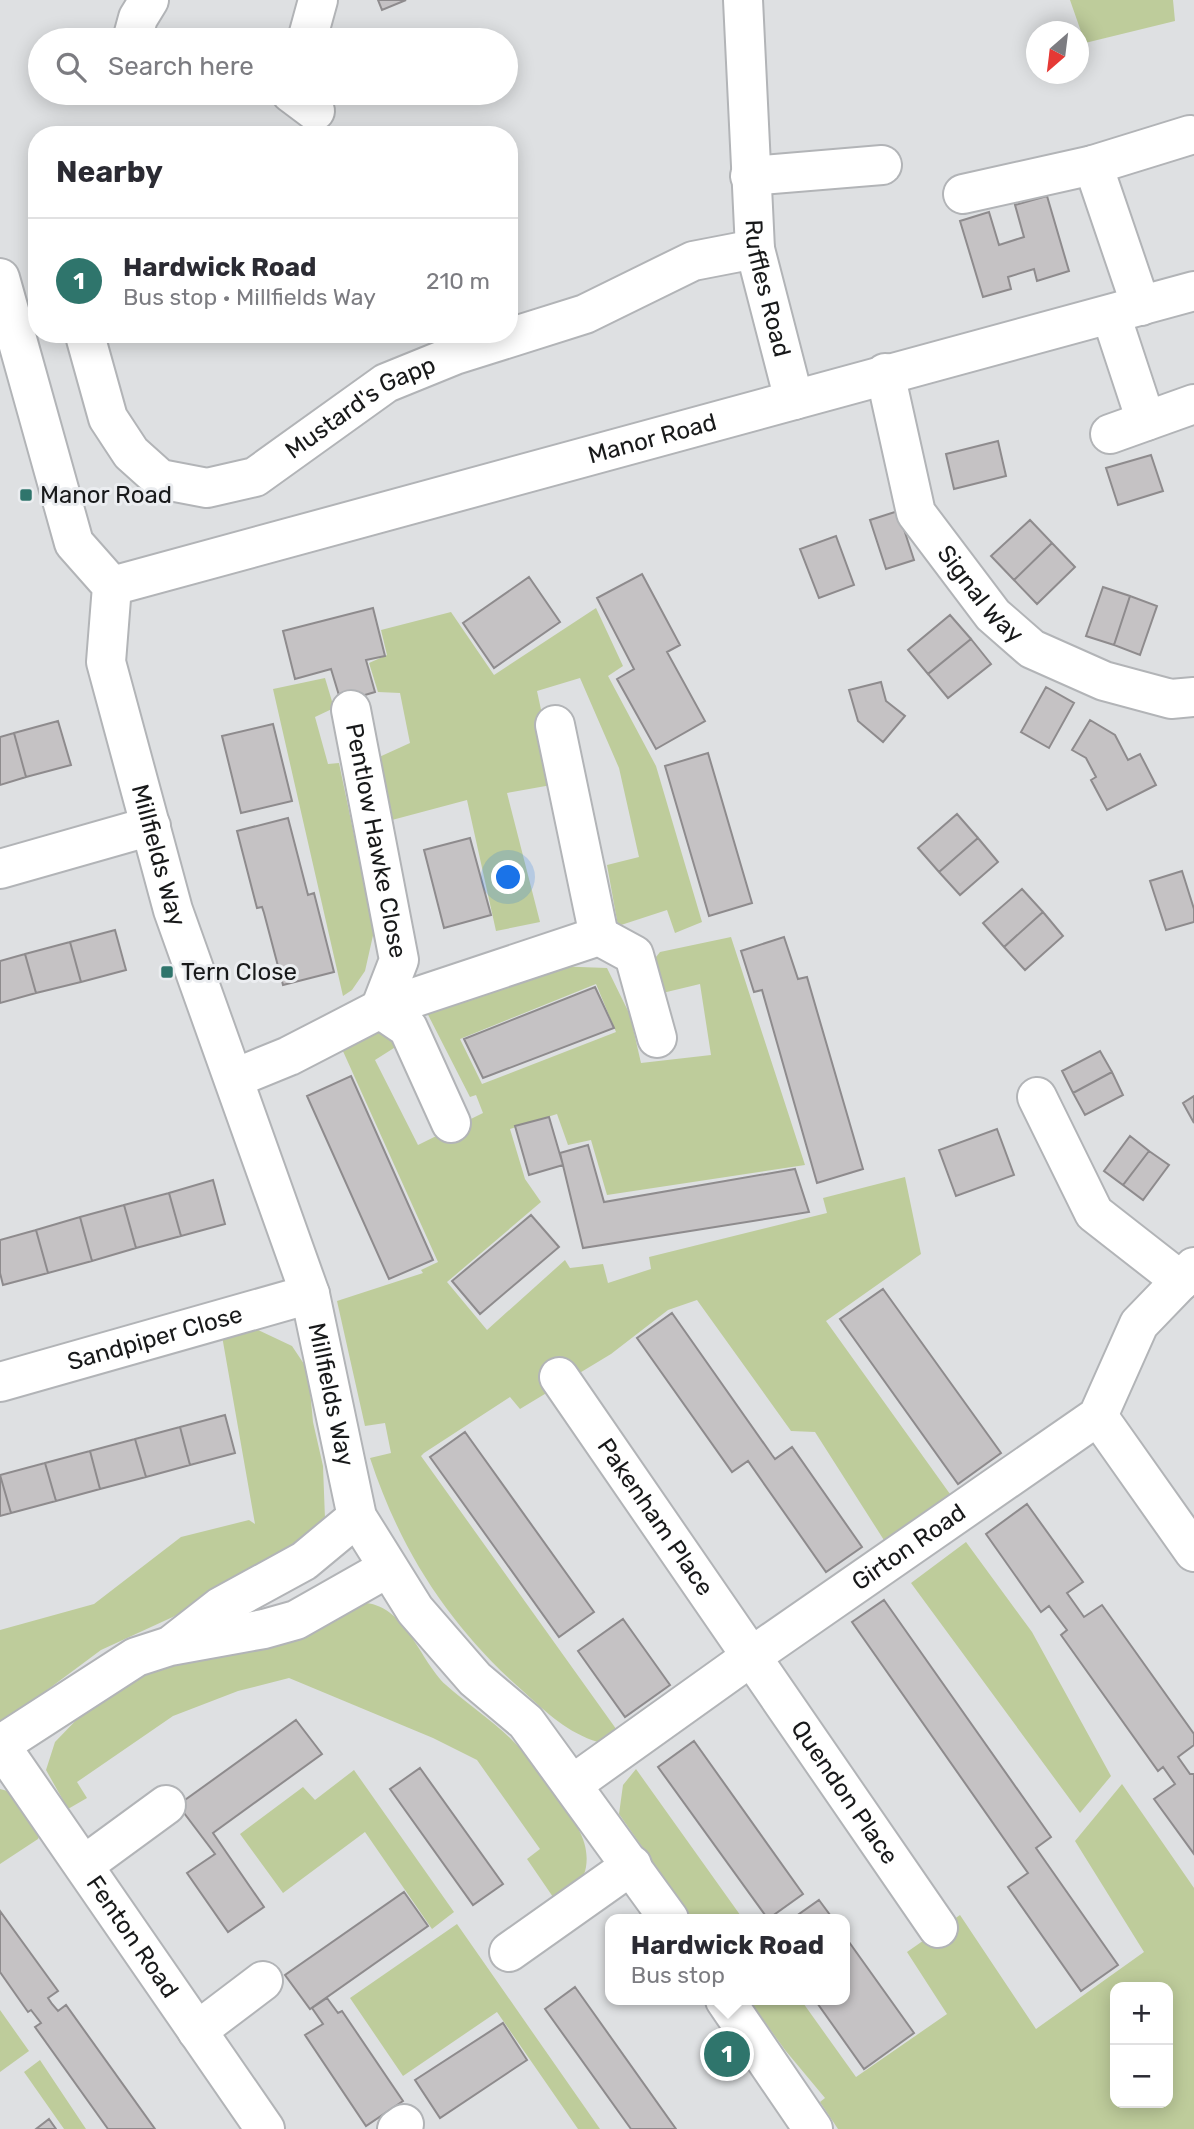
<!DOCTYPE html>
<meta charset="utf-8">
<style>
:root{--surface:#fff;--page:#f7f7f7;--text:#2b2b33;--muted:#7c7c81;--line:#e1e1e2;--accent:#2f756c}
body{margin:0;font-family:Rubik,sans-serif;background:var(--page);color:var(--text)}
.controls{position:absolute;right:21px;bottom:21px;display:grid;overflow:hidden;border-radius:14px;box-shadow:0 4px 18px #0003}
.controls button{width:63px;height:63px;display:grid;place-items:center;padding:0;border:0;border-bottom:2px solid var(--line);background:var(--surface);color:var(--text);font:35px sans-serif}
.compass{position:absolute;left:1026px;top:21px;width:63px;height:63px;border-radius:50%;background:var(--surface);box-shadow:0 4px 18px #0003;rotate:208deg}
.you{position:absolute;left:509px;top:878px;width:24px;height:24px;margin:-18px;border:5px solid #fff;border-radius:50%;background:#1a73e8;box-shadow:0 0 0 10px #1a73e833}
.badge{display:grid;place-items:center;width:46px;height:46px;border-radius:50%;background:var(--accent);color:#fff;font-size:23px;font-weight:700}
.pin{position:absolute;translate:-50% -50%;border:4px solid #fff;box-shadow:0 2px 7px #0006}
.popup{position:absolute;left:605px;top:1914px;width:245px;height:91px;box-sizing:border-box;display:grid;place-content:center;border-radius:14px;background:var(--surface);filter:drop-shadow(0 2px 5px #0005);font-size:23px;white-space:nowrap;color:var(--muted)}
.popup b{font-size:26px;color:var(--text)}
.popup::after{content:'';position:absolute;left:50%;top:100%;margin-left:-14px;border:14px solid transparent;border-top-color:var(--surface)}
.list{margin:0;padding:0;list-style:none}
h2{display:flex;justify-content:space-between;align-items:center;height:91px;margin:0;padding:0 28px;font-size:30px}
h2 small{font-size:23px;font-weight:400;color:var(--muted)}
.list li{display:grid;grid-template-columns:46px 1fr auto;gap:21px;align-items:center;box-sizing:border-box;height:126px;padding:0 28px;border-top:2px solid var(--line)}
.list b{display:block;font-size:26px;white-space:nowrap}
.list p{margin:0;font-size:23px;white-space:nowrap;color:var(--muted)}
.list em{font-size:23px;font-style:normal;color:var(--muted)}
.icon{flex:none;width:38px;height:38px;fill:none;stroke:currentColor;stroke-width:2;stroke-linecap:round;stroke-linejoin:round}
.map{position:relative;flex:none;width:1194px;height:2129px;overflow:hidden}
.search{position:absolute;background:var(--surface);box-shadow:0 4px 18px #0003;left:28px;top:28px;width:490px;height:77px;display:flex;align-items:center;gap:18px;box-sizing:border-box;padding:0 24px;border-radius:38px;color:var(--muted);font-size:26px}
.panel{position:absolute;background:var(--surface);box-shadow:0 4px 18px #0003;left:28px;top:126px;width:490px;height:217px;border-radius:28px}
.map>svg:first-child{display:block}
.green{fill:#becc9b;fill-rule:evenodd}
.building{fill:#c5c2c4;stroke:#8e8b8d;stroke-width:2}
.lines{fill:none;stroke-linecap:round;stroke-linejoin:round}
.minor-casing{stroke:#b2b4b7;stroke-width:42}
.minor{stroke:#fff;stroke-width:38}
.poi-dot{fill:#2f756c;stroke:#ebedf0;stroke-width:2.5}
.labels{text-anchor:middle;stroke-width:6;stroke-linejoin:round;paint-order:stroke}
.street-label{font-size:24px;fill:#18191a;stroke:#ebedf0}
.poi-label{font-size:24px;fill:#18191a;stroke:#ebedf0;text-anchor:start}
</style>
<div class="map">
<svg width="1194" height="2129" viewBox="0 0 1194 2129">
<rect width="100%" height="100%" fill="#dee0e2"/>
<path class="green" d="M1070,0H1173L1175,21L1085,43Z
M596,608L623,666L608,676L656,766L702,922L675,933L667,910L618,926L607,865L639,857L619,768L580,678L537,691L557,784L507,793L540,922L496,931L467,800L392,820L377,758L410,743L400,693L378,692L369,663L387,655L381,630L451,612L494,675Z
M325,678L334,708L315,717L328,764L339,763L374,931L365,971L352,990L343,996L273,689Z
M731,937L805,1165L607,1195L591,1140L568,1145L557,1114L510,1129L525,1179L541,1202L447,1282L487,1330L565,1260L570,1268L603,1264L608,1283L651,1269L649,1257L827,1213L823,1198L905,1177L921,1254L826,1321L955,1501L889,1548L815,1432L791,1431L697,1300L668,1310L611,1354L520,1409L510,1397L424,1453L421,1456L619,1733L598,1742C568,1733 547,1713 524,1692C450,1627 401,1552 370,1458L391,1453L385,1423L365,1426L337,1301L423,1273L421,1270L438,1262L342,1049L385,1025L405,1041L375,1060L418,1145L483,1113L476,1095L470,1097L421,1001L553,966L607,968L630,1015L641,1063L711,1055L700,984L650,996L644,972L660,952ZM596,984L616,1032L482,1084L460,1039Z
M256,1329L292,1346L308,1370L313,1422L323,1466L325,1519L303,1539L188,1610L101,1650L0,1725V1630L94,1604L181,1537L249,1520L255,1524L222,1336Z
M966,1542L1032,1632L1111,1776L1080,1813L911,1583Z
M366,1603C406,1607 420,1661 446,1685C467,1704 492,1720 512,1740C532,1759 546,1781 562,1804C575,1823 590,1841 586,1867C584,1880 574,1888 565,1897H553L527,1859L540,1849L477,1760L433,1738L289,1678L238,1691L173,1716L77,1782L87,1798L68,1809L46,1770L55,1742L83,1713L128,1682L190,1658L288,1642Z
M636,1769L743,1919H693L619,1814L623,1785Z
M354,1770L454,1912L432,1929L365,1832L283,1893L240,1834L303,1787L315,1800Z
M1122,1784L1194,1888V2129H838L820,2102L825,2098L785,2050L749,2000H801L856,2077L947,2014L907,1952L960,1915L1036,2029L1144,1952L1075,1841ZM1115,1987H1168V2103H1115Z
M0,1789L19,1794L44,1824L38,1839L0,1864Z
M457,1924L600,2129H578L497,2012L403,2076L350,1998Z
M0,2010L29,2051L0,2072Z
M40,2060L86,2129H64L24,2072Z"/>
<path class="building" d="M378,0H406L382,10Z
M1047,196L1069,271L1037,281L1034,269L1008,277L1011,289L983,297L960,221L989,212L999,245L1024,237L1015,205Z
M998,441L1006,476L954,489L946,454Z
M1151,455L1163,491L1118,505L1106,468Z
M898,511L914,560L886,569L870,520Z
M1030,520L1052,543L1014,580L991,556Z
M836,536L854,585L819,598L800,549Z
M1052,543L1075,567L1037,604L1014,580Z
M642,574L680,645L667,652L705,721L656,749L617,679L634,669L597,598Z
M529,577L560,622L494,668L463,623Z
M1103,587L1130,596L1114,645L1086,636Z
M1130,596L1157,606L1140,655L1114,645Z
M373,608L385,656L366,660L375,692L341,702L331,669L295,679L283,631Z
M950,615L971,639L928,674L908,650Z
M971,639L991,664L948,698L928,674Z
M881,682L886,701L905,716L883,742L858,721L849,690Z
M1046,687L1074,703L1049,748L1021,732Z
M1090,720L1115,735L1128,760L1140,754L1156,785L1107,810L1091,780L1096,777L1086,758L1072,750Z
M58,721L71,765L26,777L14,733Z
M273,724L292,801L241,813L222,736Z
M14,733L26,777L0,785V737Z
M708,753L752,903L709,916L665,766Z
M957,814L978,838L939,872L918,848Z
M288,818L308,895L314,893L334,972L283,985L264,913L262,907L257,908L237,831Z
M470,838L491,915L444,928L424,850Z
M978,838L998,862L960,895L939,872Z
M1182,871L1194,909V922L1166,930L1150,881Z
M1022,889L1043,912L1004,947L983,923Z
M1043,912L1063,936L1025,970L1004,947Z
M115,930L126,970L81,982L70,942Z
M784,937L798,979L807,977L863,1169L817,1183L762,990L754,992L741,951Z
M70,942L81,982L36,993L25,954Z
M25,954L36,993L0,1003V961Z
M595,987L614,1028L483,1078L464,1039Z
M1100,1051L1112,1072L1073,1093L1062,1071Z
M1112,1072L1123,1095L1085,1115L1073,1093Z
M351,1076L433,1260L389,1279L307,1096Z
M1194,1096V1123L1183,1103Z
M549,1117L563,1165L529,1175L515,1126Z
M997,1129L1014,1175L956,1196L939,1150Z
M1130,1136L1149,1151L1123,1185L1104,1171Z
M588,1145L604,1202L795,1169L809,1212L583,1248L560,1153Z
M1149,1151L1169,1165L1143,1200L1123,1185Z
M213,1180L225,1224L181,1236L169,1193Z
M169,1193L181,1236L136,1248L124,1205Z
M124,1205L136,1248L92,1261L80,1217Z
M531,1215L559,1247L480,1314L452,1281Z
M80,1217L92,1261L48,1273L36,1230Z
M36,1230L48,1273L3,1285L0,1273V1240Z
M883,1289L1001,1453L958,1484L840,1319Z
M672,1313L772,1455L775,1459L792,1447L862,1547L826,1572L748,1461L732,1472L637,1338Z
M225,1415L235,1453L190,1465L180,1427Z
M180,1427L190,1465L146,1477L135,1439Z
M465,1432L594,1612L559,1637L430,1457Z
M135,1439L146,1477L100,1489L90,1451Z
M90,1451L100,1489L56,1501L45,1463Z
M45,1463L56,1501L11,1513L0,1475Z
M0,1475L11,1513L0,1516Z
M1027,1504L1083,1582L1067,1593L1084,1617L1102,1605L1194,1734V1745L1178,1757L1190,1774H1194V1854L1154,1799L1175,1784L1163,1767L1158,1771L1061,1635L1067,1630L1049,1606L1041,1612L986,1534Z
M884,1600L1051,1837L1036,1848L1118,1965L1081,1991L1008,1887L1028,1873L852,1622Z
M623,1619L670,1685L625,1717L578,1651Z
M296,1720L322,1754L213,1833L264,1907L228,1932L187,1873L215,1854L178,1805Z
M694,1741L803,1894L768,1919L658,1767Z
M420,1768L503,1884L473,1905L390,1789Z
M404,1892L428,1926L310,2009L285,1975Z
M819,1900L833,1919H792Z
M0,1911L58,1991L48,1998L52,2004L58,2011L66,2005L155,2129H108L35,2027L41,2023L31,2010L28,2012L0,1972Z
M844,1935L914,2033L864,2069L815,2000H844Z
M575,1987L676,2129H631L545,2009Z
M327,1998L338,2013L342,2011L403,2101L366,2126L305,2035L323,2024L312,2008Z
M503,2023L527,2060L440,2118L415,2080Z
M49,2119L56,2129H36Z"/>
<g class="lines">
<g class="minor-casing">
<g id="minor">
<path id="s1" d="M743,0L755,249L794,400"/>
<path d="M132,40L138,18L149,0"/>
<path d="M307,40L318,0"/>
<path d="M291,93L315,111"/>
<path d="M1093,165L1141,306"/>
<path d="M750,176L882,165"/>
<path d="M963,194L1093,165L1190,135"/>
<path id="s2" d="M0,278L74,543L112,586L106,662L173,910L310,1294L357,1517L415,1610L475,1679L526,1722L669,1919"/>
<path d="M1111,315L1146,421"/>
<path id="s3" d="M86,339L108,418L131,453L160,479L207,488L255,477L386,383L455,355L585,314L693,261L755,249"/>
<path id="s4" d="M885,373L916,513L993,615L1032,649L1104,681L1171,699L1194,697"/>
<path d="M1110,434L1194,404"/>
<path id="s5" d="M112,586L1194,291"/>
<path id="s6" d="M351,710L399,960L380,1009L408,1028L451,1123"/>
<path d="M555,725L599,936"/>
<path d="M0,869L151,826"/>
<path d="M235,1078L289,1056L380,1009L599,936L634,955L657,1038"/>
<path d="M1037,1097L1094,1213L1181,1281"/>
<path id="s7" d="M559,1377L938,1928"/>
<path id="s8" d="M0,1382L310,1294"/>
<path d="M1098,1416L1194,1552"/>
<path d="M174,1643L220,1607L304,1561L357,1517"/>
<path id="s9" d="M0,1745L265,2129"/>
<path d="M0,1745L136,1657L170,1646L264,1629L296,1620L386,1569"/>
<path id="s10" d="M573,1784L752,1656L1098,1416L1139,1324L1194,1267"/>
<path d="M84,1865L166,1805"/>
<path d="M509,1952L632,1865"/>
<path d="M725,2000L813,2129"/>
<path d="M197,2031L263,1981"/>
<path d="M397,2129L404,2124"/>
</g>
</g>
<use href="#minor" class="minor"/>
</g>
<g class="poi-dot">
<rect x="19" y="488" width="14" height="14" rx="3.5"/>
<rect x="160" y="965" width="14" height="14" rx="3.5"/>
</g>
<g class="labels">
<g class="street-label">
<text dy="8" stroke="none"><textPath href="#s1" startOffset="290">Ruffles Road</textPath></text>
<text dy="8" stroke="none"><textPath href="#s3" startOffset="387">Mustard's Gapp</textPath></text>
<text dy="8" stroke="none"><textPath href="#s5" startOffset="560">Manor Road</textPath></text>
<text dy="8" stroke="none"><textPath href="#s4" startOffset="247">Signal Way</textPath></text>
<text dy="8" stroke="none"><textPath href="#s6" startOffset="133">Pentlow Hawke Close</textPath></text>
<text dy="8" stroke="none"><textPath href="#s2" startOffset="609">Millfields Way</textPath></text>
<text dy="8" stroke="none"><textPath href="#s8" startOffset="161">Sandpiper Close</textPath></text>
<text dy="8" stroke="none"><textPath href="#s2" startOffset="1176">Millfields Way</textPath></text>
<text dy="8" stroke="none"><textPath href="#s7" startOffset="170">Pakenham Place</textPath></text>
<text dy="8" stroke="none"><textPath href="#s10" startOffset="411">Girton Road</textPath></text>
<text dy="8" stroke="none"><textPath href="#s7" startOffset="504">Quendon Place</textPath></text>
<text dy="8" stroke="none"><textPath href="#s9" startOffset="233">Fenton Road</textPath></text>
</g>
<g class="poi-label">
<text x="40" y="503">Manor Road</text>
<text x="181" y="980">Tern Close</text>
</g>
</g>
</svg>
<div class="controls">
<button>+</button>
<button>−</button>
</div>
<svg class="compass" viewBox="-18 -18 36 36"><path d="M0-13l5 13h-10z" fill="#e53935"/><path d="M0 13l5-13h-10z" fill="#7c7c81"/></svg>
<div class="you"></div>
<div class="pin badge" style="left:727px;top:2054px">1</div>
<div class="popup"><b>Hardwick Road</b>Bus stop</div>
<div class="search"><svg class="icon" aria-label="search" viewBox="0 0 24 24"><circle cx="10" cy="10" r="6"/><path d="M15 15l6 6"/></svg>Search here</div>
<section class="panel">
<h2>Nearby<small></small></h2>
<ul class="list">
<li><span class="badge">1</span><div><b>Hardwick Road</b><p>Bus stop · Millfields Way</p></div><em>210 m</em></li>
</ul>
</section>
</div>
